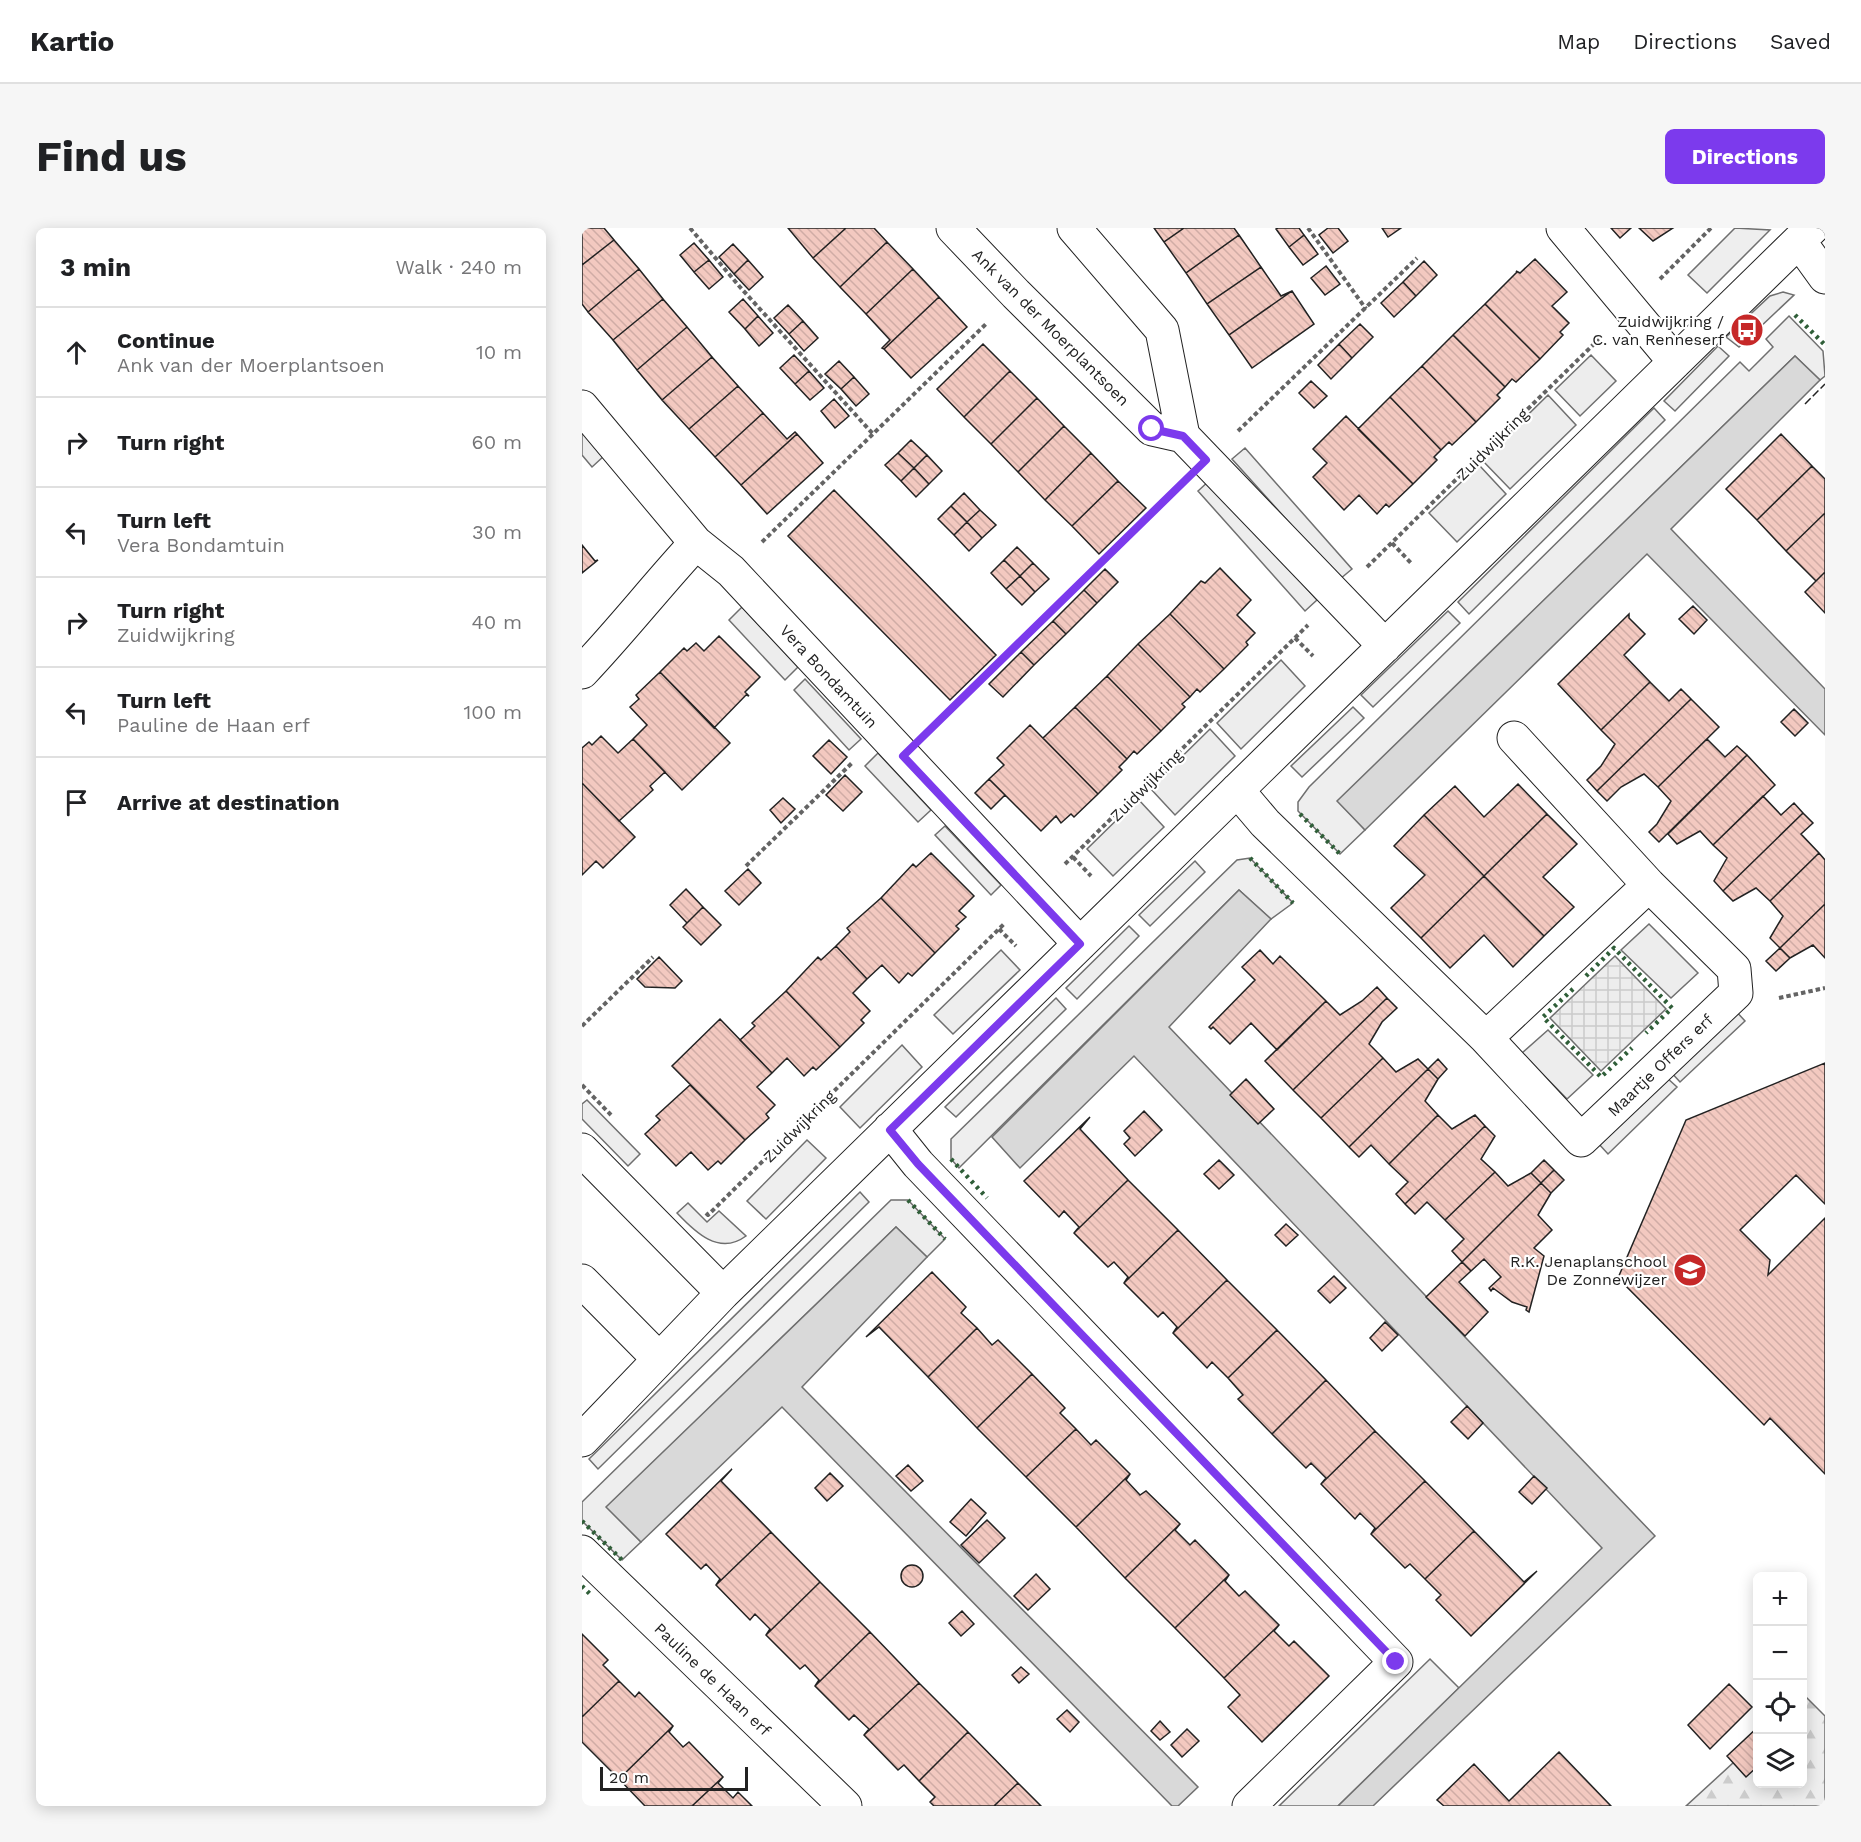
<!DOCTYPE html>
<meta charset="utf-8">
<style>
:root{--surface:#fff;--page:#f6f6f6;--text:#202124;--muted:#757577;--line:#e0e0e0;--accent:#7c3aed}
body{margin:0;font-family:"Work Sans",sans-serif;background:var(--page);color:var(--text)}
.controls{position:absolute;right:18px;bottom:18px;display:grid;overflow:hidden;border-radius:9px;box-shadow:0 3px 15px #0003}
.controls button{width:54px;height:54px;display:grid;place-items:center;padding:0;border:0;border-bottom:2px solid var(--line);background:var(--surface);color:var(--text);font:30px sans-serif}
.scale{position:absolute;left:18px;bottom:15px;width:148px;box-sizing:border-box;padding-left:6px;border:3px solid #222;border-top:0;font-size:16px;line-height:21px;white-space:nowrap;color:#222;-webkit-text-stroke:4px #fff;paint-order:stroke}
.stop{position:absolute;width:18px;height:18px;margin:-14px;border:4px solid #7c3aed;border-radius:50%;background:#fff}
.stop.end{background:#7c3aed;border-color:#fff;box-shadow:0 2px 6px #0008}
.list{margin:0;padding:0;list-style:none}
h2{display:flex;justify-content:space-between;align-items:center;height:78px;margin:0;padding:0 24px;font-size:26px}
h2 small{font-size:20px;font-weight:400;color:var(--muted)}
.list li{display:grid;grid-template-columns:39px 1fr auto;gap:18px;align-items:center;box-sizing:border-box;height:90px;padding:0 24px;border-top:2px solid var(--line)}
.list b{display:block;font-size:22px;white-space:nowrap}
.list p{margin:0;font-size:20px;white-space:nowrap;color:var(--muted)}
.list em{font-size:20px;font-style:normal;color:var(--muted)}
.icon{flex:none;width:33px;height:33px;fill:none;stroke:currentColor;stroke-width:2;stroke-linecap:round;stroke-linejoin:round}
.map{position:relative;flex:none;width:1243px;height:1578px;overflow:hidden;border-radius:9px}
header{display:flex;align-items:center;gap:36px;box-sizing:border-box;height:84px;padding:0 30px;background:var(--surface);border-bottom:2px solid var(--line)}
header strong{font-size:28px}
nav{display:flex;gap:33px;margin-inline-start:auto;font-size:21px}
.intro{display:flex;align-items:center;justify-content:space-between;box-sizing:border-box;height:144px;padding:0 36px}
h1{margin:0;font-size:42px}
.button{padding:15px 27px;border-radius:9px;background:var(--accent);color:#fff;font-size:21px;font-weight:700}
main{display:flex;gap:36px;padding:0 36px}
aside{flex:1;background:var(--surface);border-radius:9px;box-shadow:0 3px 15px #0003}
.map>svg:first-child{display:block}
.green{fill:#eee;stroke:#6f6f6f;stroke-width:1.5}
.forest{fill:url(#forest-firs);stroke:#6f6f6f;stroke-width:1.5}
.parking{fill:#ededed;stroke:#6f6f6f;stroke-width:1.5}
.plaza{fill:url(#plaza-grid);stroke:#6f6f6f;stroke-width:1.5}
.water{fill:#d9d9d9;stroke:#6f6f6f;stroke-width:1.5}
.building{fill:url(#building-back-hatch);stroke:#222;stroke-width:1.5}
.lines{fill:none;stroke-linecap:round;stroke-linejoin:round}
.street-casing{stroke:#222;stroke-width:35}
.path{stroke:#646464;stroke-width:4;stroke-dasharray:4.5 3;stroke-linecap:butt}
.street{stroke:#fff;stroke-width:33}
.hedge{stroke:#2f5e38;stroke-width:4.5;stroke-dasharray:3 4.5;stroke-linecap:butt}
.fence{stroke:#222;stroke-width:1.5;stroke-dasharray:8 3;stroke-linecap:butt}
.route{stroke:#7c3aed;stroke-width:8}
.labels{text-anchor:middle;stroke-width:4.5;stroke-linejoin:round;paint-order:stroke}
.poi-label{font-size:16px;fill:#222;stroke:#fff;text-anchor:end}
.street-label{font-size:16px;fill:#222;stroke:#fff}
</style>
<header>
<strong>Kartio</strong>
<nav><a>Map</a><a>Directions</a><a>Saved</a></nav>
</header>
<div class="intro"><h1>Find us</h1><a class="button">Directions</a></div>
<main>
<aside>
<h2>3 min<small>Walk · 240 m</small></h2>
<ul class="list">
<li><svg class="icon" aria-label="ahead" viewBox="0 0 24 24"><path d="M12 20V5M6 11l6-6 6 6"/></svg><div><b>Continue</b><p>Ank van der Moerplantsoen</p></div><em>10 m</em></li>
<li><svg class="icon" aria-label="right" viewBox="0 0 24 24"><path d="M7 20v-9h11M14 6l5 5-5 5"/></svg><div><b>Turn right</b></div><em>60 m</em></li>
<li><svg class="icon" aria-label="left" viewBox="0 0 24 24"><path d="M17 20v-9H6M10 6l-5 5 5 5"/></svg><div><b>Turn left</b><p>Vera Bondamtuin</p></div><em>30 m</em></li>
<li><svg class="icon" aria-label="right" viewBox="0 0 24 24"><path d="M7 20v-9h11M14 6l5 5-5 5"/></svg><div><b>Turn right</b><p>Zuidwijkring</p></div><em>40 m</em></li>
<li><svg class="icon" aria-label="left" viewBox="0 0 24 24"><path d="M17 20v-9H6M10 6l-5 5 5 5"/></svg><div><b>Turn left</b><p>Pauline de Haan erf</p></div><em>100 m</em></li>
<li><svg class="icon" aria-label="arrive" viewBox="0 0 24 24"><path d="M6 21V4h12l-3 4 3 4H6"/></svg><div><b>Arrive at destination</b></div></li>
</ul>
</aside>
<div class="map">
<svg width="1243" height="1578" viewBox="0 0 1243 1578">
<defs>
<pattern id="forest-firs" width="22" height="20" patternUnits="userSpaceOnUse" patternTransform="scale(1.5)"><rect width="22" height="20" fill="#eee"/><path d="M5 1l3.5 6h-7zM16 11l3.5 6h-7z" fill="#ccc"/></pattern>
<pattern id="plaza-grid" width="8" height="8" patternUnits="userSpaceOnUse" patternTransform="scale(1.5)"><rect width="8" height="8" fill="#ededed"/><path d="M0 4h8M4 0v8" fill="none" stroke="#cbcbcb"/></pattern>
<pattern id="building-back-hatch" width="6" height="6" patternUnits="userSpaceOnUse" patternTransform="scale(1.5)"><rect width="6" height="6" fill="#f3c9c0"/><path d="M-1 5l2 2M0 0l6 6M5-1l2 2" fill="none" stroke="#d0aca5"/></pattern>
</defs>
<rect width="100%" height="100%" fill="#fff"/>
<path class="green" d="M1153,0L1188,2L1125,65L1106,47Z
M1201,64L1212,67L1157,119L1144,109L1188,68Z
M1207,88L1241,123L1243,148L1238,152L1213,128L756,573L783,602L758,626L716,583V574L727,559L1158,134L1167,143L1191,119L1184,111Z
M1136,118L1147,128L1093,183L1082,173Z
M1072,180L1083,192L887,386L876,374Z
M866,383L878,395L791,479L779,467Z
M771,479L782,490L720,549L709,538Z
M668,630L711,675L689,691L657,662L377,940L369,931V911L655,632Z
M613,633L623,644L568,698L557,687Z
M547,698L557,708L495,771L484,760Z
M419,722L438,742L371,806L352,787Z
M474,770L484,781L374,889L363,879Z
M320,817L340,839L278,900L258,879Z
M225,912L244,930L184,991L165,973Z
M278,964L287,974L16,1241L7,1231Z
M309,972H326L363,1011L345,1029L314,999L25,1279L59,1314L40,1332L0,1293V1274Z
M106,975L125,994L137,983L164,1008C137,1028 113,1004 95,985Z
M848,1431L877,1460L756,1578H697Z"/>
<path class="forest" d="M1224,1469L1243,1488V1578H1104L1175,1513L1176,1556H1220L1221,1472Z"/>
<path class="parking" d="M1009,127L1034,153L998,188L973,162Z
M966,167L994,197L928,261L900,232Z
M0,203L22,228L10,239L0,227Z
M663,220L770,341L758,351L650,231Z
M897,237L924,266L875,314L847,285Z
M628,252L735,372L723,383L616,263Z
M160,379L216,439L203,452L147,392Z
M699,432L723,458L659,521L635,495Z
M223,451L279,511L267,522L212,462Z
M628,501L653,528L593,587L568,560Z
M296,525L349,582L336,594L283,538Z
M556,571L582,599L531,648L505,621Z
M363,598L419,657L409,667L353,607Z
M1067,696L1116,745L1089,770L1039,722Z
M1152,781L1163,793L1098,854L1087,842Z
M966,802L1011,847L985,871L940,825Z
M1084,849L1095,859L1026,926L1016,915Z
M5,872L58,926L46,938L0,891V876Z"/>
<path class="plaza" d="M1033,728L1084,781L1019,843L968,790Z"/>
<path class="water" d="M1213,128L1238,152L1089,301L1243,461V507L1065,326L783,602L755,573Z
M657,662L689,691L587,799L1073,1308L791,1578H756L1020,1320L552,828L438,940L410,909Z
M314,999L345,1029L220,1159L616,1559L596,1578H590L200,1179L59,1314L24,1279Z"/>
<path class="building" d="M0,0H22L32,12L0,37Z
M206,0H264L231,30Z
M264,0H292L305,14L258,59L231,30Z
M572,0H602L582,14Z
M602,0H652L657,7L604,45L582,14Z
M696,0H717L722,7L707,19L694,1Z
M746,0H756L766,13L751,25L737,7Z
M800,0H819L806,9Z
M1029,0H1049L1038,10Z
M1057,0H1091L1071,13Z
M657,7L679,39L625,76L604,45Z
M722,7L736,26L721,37L707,19Z
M32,12L57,41L6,84L0,76V37Z
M305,14L331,41L284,86L258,59Z
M112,15L127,32L112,44L98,27Z
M151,16L166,32L152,46L137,29Z
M953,31L985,64L970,78L987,95L978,104L981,107L958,131L903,76L935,44L934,43L938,45Z
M127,32L141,49L127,61L112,44Z
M166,32L181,49L167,62L152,46Z
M842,33L855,47L834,68L821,54Z
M744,38L758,56L743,67L729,50Z
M679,39L699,68L710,63L647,107L625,76Z
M57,41L81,71L31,112L6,84Z
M331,41L357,69L302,121L300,120L308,112L284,86Z
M821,54L834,68L812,89L799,75Z
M710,63L732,96L670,140L647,107Z
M357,69L385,99L329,150L302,121Z
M81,71L105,99L55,142L31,112Z
M161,71L176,88L163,101L147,84Z
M903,76L958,131L934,154L930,151L923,159L871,107Z
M206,77L221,93L207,106L192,90Z
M176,88L191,105L177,118L163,101Z
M221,93L236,110L222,123L207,106Z
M778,96L791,109L770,130L757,116Z
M105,99L130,129L80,172L55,142Z
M871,107L923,159L915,167L918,170L894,194L840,138Z
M401,116L428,143L382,189L355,161Z
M757,116L770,130L749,151L736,137Z
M212,127L227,143L213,156L198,140Z
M130,129L156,158L107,201L80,172Z
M257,133L272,149L259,161L243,146Z
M840,138L894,194L870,217L867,214L859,222L808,169Z
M227,143L242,160L228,172L213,156Z
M428,143L455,170L409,216L382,189Z
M272,149L287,166L274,178L259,161Z
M729,153L745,168L732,180L717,165Z
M156,158L181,185L133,229L107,201Z
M808,169L859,222L852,229L855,232L831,256L776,201Z
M455,170L482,198L436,244L409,216Z
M252,171L267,188L253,200L239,183Z
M181,185L205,211L213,204L215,206L159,257L133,229Z
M764,188L831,256L807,279L804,276L795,286L777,267L762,282L731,249L745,235L731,221Z
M482,198L509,225L463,272L436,244Z
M215,206L241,235L185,286L159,257Z
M1199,206L1230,238L1175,292L1144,261Z
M329,212L345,227L332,240L316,225Z
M316,225L332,240L319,253L303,237Z
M509,225L536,253L490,298L463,272Z
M345,227L360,243L347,256L332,240Z
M1230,238L1243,251V285L1204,323L1175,292Z
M332,240L347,256L334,269L319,253Z
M536,253L564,280L517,326L490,298Z
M252,262L414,427L368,472L206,308Z
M382,265L398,282L385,294L369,278Z
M369,278L385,294L372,307L356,291Z
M398,282L414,297L400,310L385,294Z
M1243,285V344L1234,353L1204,323Z
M385,294L400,310L387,323L372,307Z
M0,317L13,333L16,332L0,345Z
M435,319L451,335L438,348L422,332Z
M422,332L438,348L424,361L409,345Z
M451,335L467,351L453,364L438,348Z
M638,340L669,372L655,387L673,405L664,414L666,417L642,441L588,386L619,353L623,355Z
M523,341L536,354L515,375L502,362Z
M1243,344V385L1223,364Z
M438,348L453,364L440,377L424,361Z
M502,362L515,375L484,406L471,393Z
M1111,378L1125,392L1112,406L1097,391Z
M588,386L642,441L618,464L615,461L608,469L556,416Z
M1047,386V390L1063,406L1042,427L1068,454L1019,502L976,456Z
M471,393L484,406L452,437L439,424Z
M137,408L178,449L163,464L167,468L164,467L132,500L78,444L102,420L105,423L114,415L122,423Z
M556,416L608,469L600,476L603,479L579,503L525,448Z
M439,424L452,437L421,469L407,456Z
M78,444L148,515L100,562L51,511L65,497L48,479L57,471L54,467Z
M525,448L579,503L555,526L552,523L545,531L493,479Z
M1068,454L1087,473L1099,461L1109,471L1015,563L1005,552L1019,538L1033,516L1019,502Z
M1109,471L1137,499L1076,559L1062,546L1039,559L1025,573L1015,563Z
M493,479L545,531L537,539L540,542L516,566L461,510Z
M1212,481L1226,495L1213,508L1199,494Z
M448,497L516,566L492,589L489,586L479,595L474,588L459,603L407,551L422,537L415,530Z
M19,508L36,525L51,511L83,544L68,558L71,562L37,593L0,555V520L7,514L10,517Z
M1125,511L1143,529L1155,518L1165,527L1077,614L1067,604L1075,596L1089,573L1076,559Z
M247,512L265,529L249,546L231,528Z
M1165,527L1193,557L1131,617L1118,603L1095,616L1086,606Z
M263,547L280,564L261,583L244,567Z
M407,551L423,567L409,581L393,565Z
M0,555L53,609L21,640L14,633L0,647Z
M936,556L965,586L902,648L842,587L873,558L902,589Z
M1181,568L1199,587L1212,575L1221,585L1141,663L1132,653L1145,630L1131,617Z
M201,570L213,581L199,595L188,582Z
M1221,585L1231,595L1219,606L1237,625L1188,673L1174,660L1151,673L1141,663Z
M965,586L995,616L961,649L992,679L962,708L902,648Z
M842,587L902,648L839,710L809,680L843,647L812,618Z
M349,625L392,668L377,683L384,689L374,698L377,701L353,725L299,670L331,636L334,639Z
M1237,625L1243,632V676L1198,720L1188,710L1201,688L1188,673Z
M166,641L179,655L157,677L143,663Z
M902,648L962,708L931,739L902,707L868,740L839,710Z
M104,661L121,679L105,695L88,677Z
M299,670L353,725L330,748L326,745L317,755L300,737L285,751L254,718L268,704L265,700Z
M1243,676V730L1231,717L1208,730L1198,720Z
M121,679L139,697L119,717L101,699Z
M254,718L285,751L271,765L288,783L279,792L282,795L258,819L204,763L236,729L239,732Z
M1198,720L1208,730L1194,743L1184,733Z
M678,722L691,736L698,728L744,773L695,822L669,795L648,816L631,799L629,801L627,799L673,752L660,739Z
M77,729L100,753L93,760L63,759L55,751Z
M795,759L805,770L711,862L683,833L744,773L758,787L780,773Z
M204,763L258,819L234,842L231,839L222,848L205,830L190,845L158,812L173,798L170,795Z
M805,770L815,780L800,794L787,816L801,830L739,890L711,862Z
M138,791L190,845L175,859L193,877L184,886L187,890L163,912L90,838Z
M801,830L814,844L836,831L846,841L767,919L739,890Z
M856,831L865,841L856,851L846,841Z
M1243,835V976L1214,947L1158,1002L1188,1032L1186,1047L1243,990V1246L1188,1190L1182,1197L1036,1050L1104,892Z
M846,841L856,851L843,873L856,887L807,936L789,917L777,929L767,919Z
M664,851L692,881L676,896L648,867Z
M108,857L163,912L139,936L136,933L126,942L109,924L94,938L63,906L78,892L74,888Z
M562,883L580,902L553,928L542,916L548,910L542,903Z
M856,887L870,901L893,887L903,898L823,976L814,966L826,954L807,936Z
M508,889L498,901L546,952L492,1005L497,999L482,983L477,989L442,953Z
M903,898L913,908L899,931L913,944L863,992L845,974L833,986L823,976Z
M637,932L652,947L637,961L622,946Z
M962,932L972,942L959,955L949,945Z
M972,942L982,952L969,965L959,955Z
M913,944L926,958L949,945L959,955L880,1034L870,1023L882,1011L863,992Z
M546,952L596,1002L542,1055L546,1049L532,1034L526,1039L492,1005Z
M959,955L969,965L956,987L970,1002L952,1020L962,1028L947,1084L944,1082L945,1079L930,1074L911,1060L909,1063L907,1060L919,1049L902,1031L889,1043L880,1034Z
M704,996L716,1007L704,1018L693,1007Z
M596,1002L645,1052L591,1105L595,1099L581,1084L576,1089L542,1055Z
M880,1034L889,1043L877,1054L906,1084L883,1108L844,1069Z
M350,1044L384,1079L379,1085L395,1100L346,1149L297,1099L284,1109Z
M752,1048L764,1060L748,1075L736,1063Z
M645,1052L695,1102L646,1150L630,1134L625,1140L591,1105Z
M803,1094L816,1107L800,1123L788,1110Z
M395,1100L410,1117L416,1112L450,1146L395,1200L346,1149Z
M695,1102L744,1152L690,1206L656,1171L661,1167L646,1150Z
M450,1146L483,1180L478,1185L494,1201L444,1249L395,1200Z
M744,1152L793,1203L739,1256L744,1250L729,1235L724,1240L690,1206Z
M885,1178L901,1195L886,1211L869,1194Z
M494,1201L509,1217L514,1212L548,1246L494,1299L444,1249Z
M793,1203L843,1253L789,1306L793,1300L778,1285L773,1291L739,1256Z
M326,1237L341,1253L329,1263L314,1248Z
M150,1241L139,1253L189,1304L134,1357L138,1351L124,1336L119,1341L84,1306Z
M248,1245L261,1258L245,1273L233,1260Z
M548,1246L544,1252L558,1267L564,1263L598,1296L543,1350L494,1299Z
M952,1248L965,1260L950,1276L937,1264Z
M843,1253L892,1303L843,1351L828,1336L823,1340L789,1306Z
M389,1271L404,1285L384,1308L368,1294Z
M405,1292L423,1310L397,1335L379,1317Z
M598,1296L593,1302L608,1317L613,1312L647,1347L593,1400L543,1350Z
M892,1303L942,1354L955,1343L889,1408L854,1372L859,1367L843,1351Z
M189,1304L238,1354L184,1407L188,1401L173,1386L168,1392L134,1357Z
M319 1348a11 11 0 1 1 22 0a11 11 0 1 1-22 0Z
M454,1346L468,1361L446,1382L432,1368Z
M647,1347L643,1353L657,1368L663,1363L697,1397L642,1450L593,1400Z
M238,1354L288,1404L233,1458L237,1452L223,1437L218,1441L184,1407Z
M380,1383L392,1396L379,1408L367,1395Z
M697,1397L692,1403L707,1418L712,1413L747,1448L680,1514L646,1479L658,1467L642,1450Z
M288,1404L337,1455L282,1507L287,1501L272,1487L267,1492L233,1458Z
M0,1406L26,1432L21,1437L37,1453L0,1489Z
M439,1439L447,1446L437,1455L430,1447Z
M37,1453L53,1469L57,1464L91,1498L37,1551L0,1514V1489Z
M337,1455L386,1504L337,1553L322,1537L316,1542L282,1507Z
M1147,1456L1170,1479L1128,1521L1106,1497Z
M485,1482L497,1494L488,1504L475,1491Z
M578,1493L588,1504L578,1512L569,1503Z
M91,1498L87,1504L101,1519L107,1514L141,1549L110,1578H63L37,1551Z
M1176,1499V1538L1164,1549L1145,1528Z
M605,1501L617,1513L600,1529L589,1517Z
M386,1504L436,1555L412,1578H352L348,1574L353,1569L337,1553Z
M977,1524L1029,1578H862L855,1572L892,1536L927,1573Z
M141,1549L136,1555L151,1570L156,1564L170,1578H110Z
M436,1555L459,1578H412Z"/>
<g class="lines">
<g class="street-casing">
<path id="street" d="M371,0L434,66L570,201L601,208
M492,0L580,102L601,208L803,418
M981,0L1093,134
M1217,13L1243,49
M0,179L114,315L149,343L498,716
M0,444C40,402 75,357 114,315
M655,562L683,595L904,810L999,912L1154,765L1152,741L1067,657L932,510
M904,810L1067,657
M308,901L336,936L814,1434L667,1578
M0,922L141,1065
M0,1053L77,1131
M0,1212L141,1065L1230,0
M0,1324L263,1578"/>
</g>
<path class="path" d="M108,0L158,59L291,206
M726,0L784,81
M1078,51L1129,0
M656,203L835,30
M180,314L405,95
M810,315L829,335
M785,339L1017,111
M713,410L731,428
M352,498L593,262
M491,629L509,648
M483,636L726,397
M164,638L270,535
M417,701L434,718
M1197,770L1243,760
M0,798L71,729
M0,857L29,887
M124,985L126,987L422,696"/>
<use href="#street" class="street"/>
<path class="hedge" d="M1213,87L1243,117
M718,586L758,626
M668,630L711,675
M1004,748L1032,720L1090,780L1064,805
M991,761L961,789L1019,849L1050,820
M369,931L405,970
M326,972L363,1011
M0,1293L40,1332
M0,1358L8,1366"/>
<path class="fence" d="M1223,176L1243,156"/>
</g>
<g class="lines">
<path class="route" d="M570,201L601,208L624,232L321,528L498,716L308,902L336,936L814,1434"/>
</g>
<defs>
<g id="bus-disc" transform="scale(1.725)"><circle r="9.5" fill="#c62828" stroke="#fff"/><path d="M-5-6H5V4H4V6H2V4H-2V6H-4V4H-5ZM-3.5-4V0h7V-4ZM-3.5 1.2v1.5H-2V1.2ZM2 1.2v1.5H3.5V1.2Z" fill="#fff"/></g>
<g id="school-disc" transform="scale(1.725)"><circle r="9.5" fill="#c62828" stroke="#fff"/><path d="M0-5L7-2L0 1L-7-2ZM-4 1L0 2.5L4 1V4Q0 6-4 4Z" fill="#fff"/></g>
</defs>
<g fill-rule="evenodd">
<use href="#bus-disc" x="1165" y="102"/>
<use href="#school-disc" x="1108" y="1042"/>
</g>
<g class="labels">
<g class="poi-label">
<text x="1142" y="99">Zuidwijkring /<tspan x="1142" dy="18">C. van Renneserf</tspan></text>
<text x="1085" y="1039">R.K. Jenaplanschool<tspan x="1085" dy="18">De Zonnewijzer</tspan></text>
</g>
<g class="street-label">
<text transform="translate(469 99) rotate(45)" y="6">Ank van der Moerplantsoen</text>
<text transform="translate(910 216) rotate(-45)" y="6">Zuidwijkring</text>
<text transform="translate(247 448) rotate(47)" y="6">Vera Bondamtuin</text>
<text transform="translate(564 557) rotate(-45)" y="6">Zuidwijkring</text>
<text transform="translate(1078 837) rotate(-44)" y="6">Maartje Offers erf</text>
<text transform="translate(217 898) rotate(-45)" y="6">Zuidwijkring</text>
<text transform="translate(131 1451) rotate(44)" y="6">Pauline de Haan erf</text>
</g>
</g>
</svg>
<div class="controls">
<button>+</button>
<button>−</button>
<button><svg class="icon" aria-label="locate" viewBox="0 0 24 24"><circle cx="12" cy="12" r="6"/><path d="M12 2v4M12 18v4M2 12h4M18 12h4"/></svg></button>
<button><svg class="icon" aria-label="layers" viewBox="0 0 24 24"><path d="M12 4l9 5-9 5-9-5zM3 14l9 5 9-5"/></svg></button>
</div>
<div class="scale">20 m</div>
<div class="stop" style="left:570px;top:201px"></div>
<div class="stop end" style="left:814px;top:1434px"></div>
</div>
</main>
